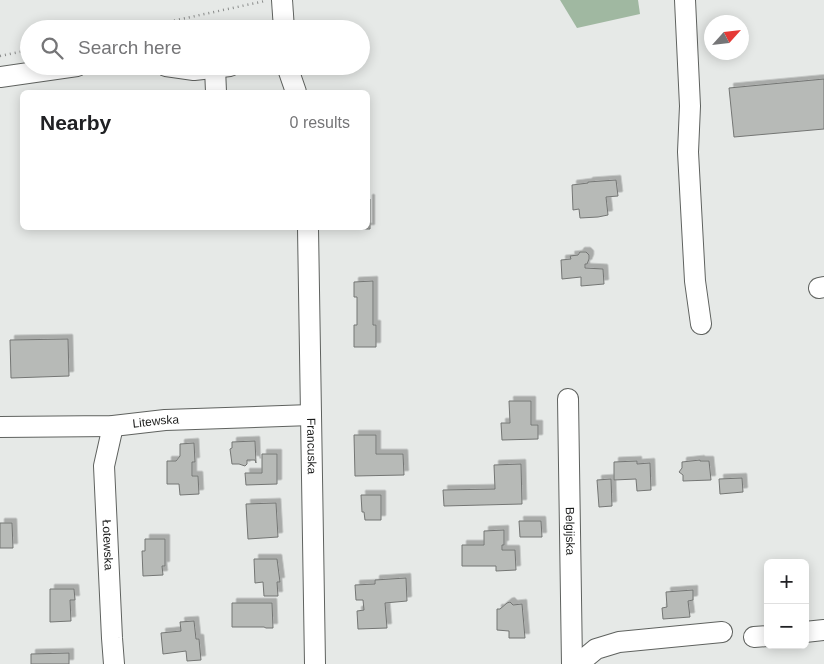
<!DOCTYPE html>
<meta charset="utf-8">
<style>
:root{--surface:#fff;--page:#f2f2f2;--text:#202124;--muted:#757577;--line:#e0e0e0}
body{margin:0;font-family:Arial,sans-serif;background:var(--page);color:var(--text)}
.controls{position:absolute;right:15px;bottom:15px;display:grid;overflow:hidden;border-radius:8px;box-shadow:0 2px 12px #0003}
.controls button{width:45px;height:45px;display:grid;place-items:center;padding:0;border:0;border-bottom:1px solid var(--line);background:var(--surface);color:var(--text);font:25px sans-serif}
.compass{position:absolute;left:704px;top:15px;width:45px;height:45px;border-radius:50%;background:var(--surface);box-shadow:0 2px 12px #0003;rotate:63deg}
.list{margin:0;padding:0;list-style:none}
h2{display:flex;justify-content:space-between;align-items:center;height:65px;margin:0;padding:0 20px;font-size:21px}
h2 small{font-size:16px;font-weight:400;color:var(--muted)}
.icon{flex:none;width:28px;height:28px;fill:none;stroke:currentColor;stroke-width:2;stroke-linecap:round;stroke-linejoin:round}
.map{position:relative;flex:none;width:824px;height:664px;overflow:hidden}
.search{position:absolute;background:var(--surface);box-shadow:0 2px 12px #0003;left:20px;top:20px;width:350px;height:55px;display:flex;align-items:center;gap:12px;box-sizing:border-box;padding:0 18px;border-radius:28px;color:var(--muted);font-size:19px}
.panel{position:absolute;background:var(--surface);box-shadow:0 2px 12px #0003;left:20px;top:90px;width:350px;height:140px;border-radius:8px}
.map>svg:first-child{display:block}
.forest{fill:#a0b8a1}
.building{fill:#b7bab7;stroke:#747674;filter:url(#shadow)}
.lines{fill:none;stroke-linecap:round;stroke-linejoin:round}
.minor-casing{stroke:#5f625f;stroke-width:22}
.path{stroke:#8a8c8b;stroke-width:2.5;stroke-dasharray:1 4;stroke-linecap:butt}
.minor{stroke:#fff;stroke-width:20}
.labels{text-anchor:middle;stroke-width:4;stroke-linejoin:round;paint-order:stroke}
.street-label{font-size:12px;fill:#1c1d1c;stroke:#e6e9e7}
</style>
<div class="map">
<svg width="824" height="664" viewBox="0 0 824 664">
<defs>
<filter id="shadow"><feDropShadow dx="4.5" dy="-4.5" stdDeviation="0" flood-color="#0004"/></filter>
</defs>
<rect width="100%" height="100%" fill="#e6e9e7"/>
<path class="forest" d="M560,0H638L640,14L577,28Z"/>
<path class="building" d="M824,79V129L734,137L729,88Z
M616,180L618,196L606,197L608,215L598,217L580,218L579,209L573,210L572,185L588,183V182Z
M368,199H370V229H342V228H368Z
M580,252H586L589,255V259L587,264H585V268L603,269L604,284L581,286V277L562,279L561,260L571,259L570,256L578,255Z
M373,281V325H376V347H354V325H357V297H354V282Z
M68,339L69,376L11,378L10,340Z
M509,401H531V425H538V439L502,440L501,423H510Z
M354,435H376V454H403L404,475L355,476Z
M255,441L256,463L255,460H247V464L245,466L239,464H232L230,449L232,448V442Z
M194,443L195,462H192V476H198L199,494L180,495L179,484H167V461H176L180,456V444Z
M262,454H277V484L246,485L245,473H262Z
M700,460V461H709L711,480L683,481V475L679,472L682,468V462Z
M637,461V464L650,463L651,490L637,491L636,479L614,480V462Z
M521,464L522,504L444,506L443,490L495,489L494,465Z
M742,478L743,492L720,494L719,479Z
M611,479L612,506L599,507L597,480Z
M361,495H381V520H365L364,512H362Z
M276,503L278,537L248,539L246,504Z
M519,521H541L542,537H520Z
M0,523H12L13,548H0Z
M504,530V545H502V550H515L516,570L496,571V566H462V545H484V531Z
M145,539H165V566H162L163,575L143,576L142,551H145Z
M254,559H277L280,582H277L278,596H264L263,582L255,583Z
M406,578L407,601L385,603L387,628L358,629L357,611L364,610L363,600H356L355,585L375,584V580Z
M50,589H74L75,600H70L71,621L50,622Z
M693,590V600L688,601L690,617L663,619L662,608L667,607L666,592Z
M510,602L513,605L522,604L525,638H509V631L497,630V609H500L507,603Z
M232,603H272L273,628H266L264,627H232Z
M194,621L196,639H199L201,660L187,661L186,651L163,654L161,633L181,631L180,622Z
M69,653V664H31V654Z"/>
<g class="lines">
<g class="minor-casing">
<g id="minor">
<path d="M282,0L284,29"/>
<path d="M685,0L690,106L688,152L695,281L701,324"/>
<path d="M166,66L194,70L230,66"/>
<path d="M287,66L296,92"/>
<path d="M215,68L216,92"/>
<path d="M0,77L77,66"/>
<path id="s1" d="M308,228L315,664"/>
<path d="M819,288L824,287"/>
<path id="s2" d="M568,399L572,664"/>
<path id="s3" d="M113,426L104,466L112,638L114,664"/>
<path id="s4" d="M0,427L113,426L165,420L311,415"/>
<path d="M805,632L824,630"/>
<path d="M754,637L768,636"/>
<path d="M578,664L596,649L619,642L722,632"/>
</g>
</g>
<path class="path" d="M135,29L265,1
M0,56L29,50"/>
<use href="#minor" class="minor"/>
</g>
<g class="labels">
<g class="street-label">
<text dy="4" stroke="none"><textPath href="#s4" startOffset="156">Litewska</textPath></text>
<text dy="4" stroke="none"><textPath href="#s1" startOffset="218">Francuska</textPath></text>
<text dy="4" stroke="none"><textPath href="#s2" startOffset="132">Belgijska</textPath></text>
<text dy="4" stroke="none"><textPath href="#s3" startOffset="120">Łotewska</textPath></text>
</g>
</g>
</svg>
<div class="controls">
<button>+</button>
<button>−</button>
</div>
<svg class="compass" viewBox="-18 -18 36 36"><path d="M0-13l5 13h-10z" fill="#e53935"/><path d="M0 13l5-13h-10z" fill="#757577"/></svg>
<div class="search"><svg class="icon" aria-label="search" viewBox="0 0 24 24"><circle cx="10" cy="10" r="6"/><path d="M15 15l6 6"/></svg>Search here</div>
<section class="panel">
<h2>Nearby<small>0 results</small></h2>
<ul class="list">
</ul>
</section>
</div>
